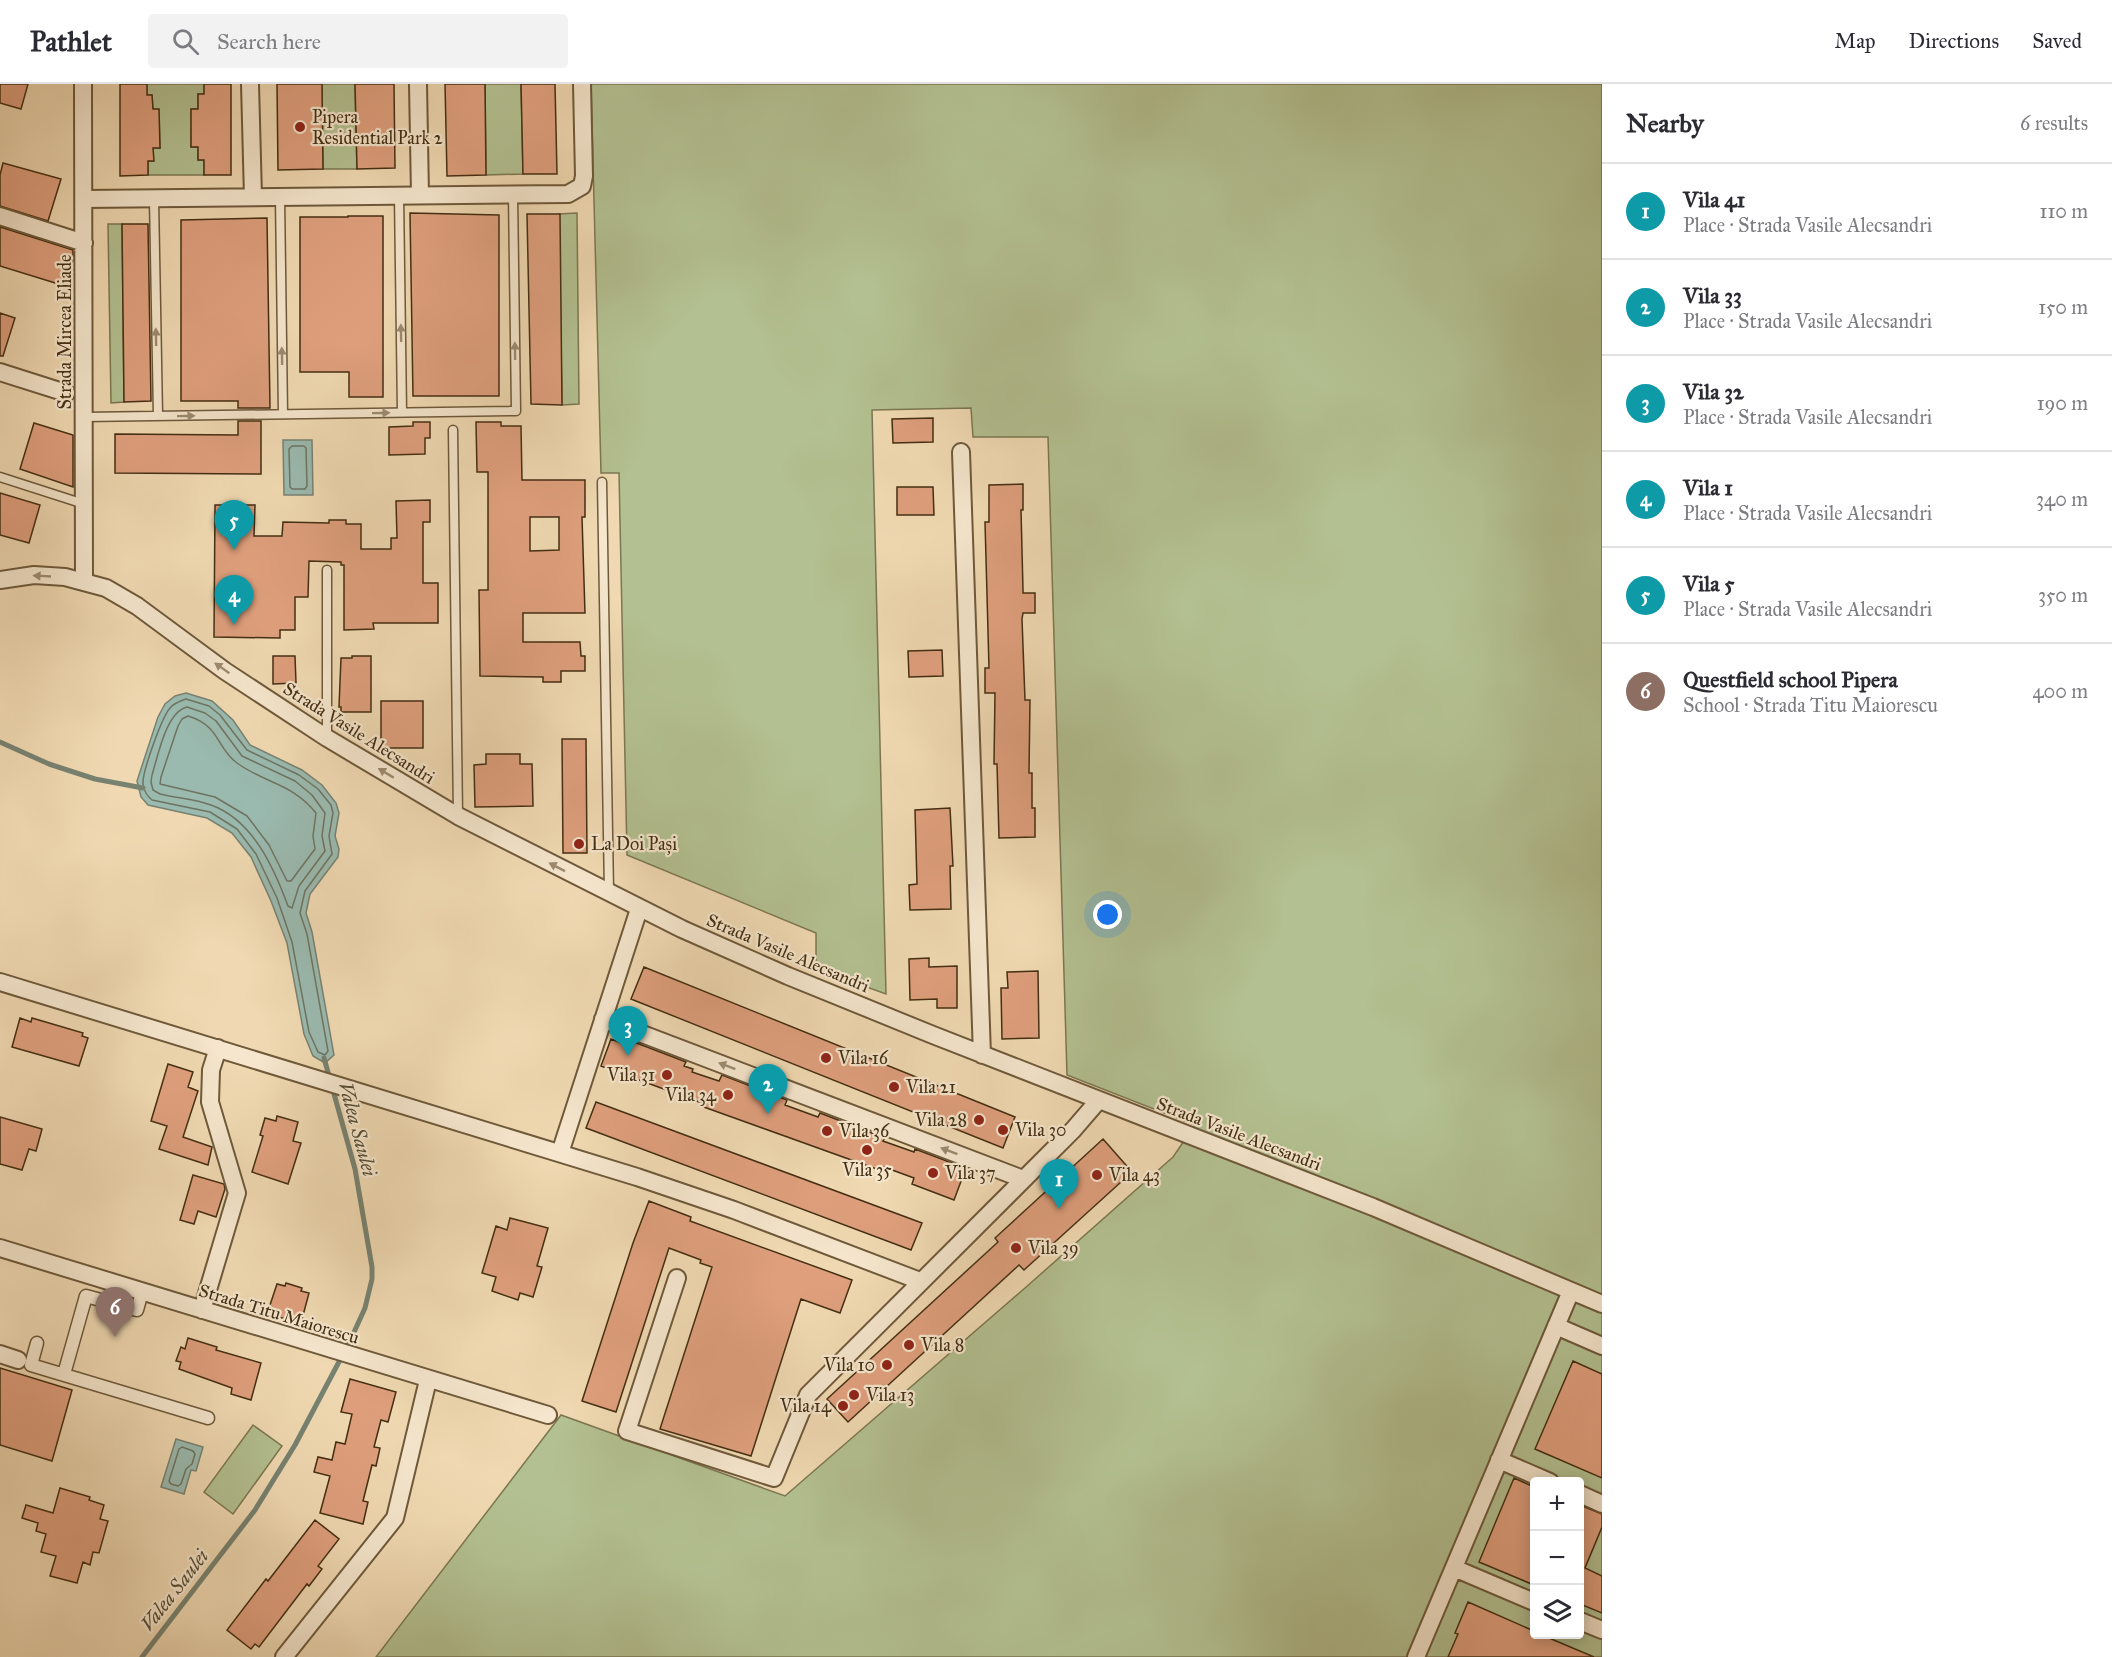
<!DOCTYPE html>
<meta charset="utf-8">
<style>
:root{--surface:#fff;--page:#f2f2f3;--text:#2b2b33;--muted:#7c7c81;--line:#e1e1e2;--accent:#b45309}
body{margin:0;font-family:"IM FELL Great Primer",serif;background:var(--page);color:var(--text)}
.controls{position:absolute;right:18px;bottom:18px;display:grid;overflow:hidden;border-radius:6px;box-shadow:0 3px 15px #0003}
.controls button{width:54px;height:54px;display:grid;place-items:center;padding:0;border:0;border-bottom:2px solid var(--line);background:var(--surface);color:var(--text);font:30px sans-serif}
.you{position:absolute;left:1108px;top:831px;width:21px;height:21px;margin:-15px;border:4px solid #fff;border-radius:50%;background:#1a73e8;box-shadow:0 0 0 9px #1a73e833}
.badge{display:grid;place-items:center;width:39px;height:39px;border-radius:50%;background:var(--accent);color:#fff;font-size:20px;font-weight:700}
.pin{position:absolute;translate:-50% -50px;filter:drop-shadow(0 2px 3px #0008)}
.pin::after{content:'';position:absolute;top:32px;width:21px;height:18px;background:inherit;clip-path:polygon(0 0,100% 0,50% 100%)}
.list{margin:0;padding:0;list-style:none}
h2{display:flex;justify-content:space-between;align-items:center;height:78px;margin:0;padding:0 24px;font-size:26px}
h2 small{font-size:20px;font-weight:400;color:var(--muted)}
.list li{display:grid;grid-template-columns:39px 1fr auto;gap:18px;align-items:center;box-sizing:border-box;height:96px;padding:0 24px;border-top:2px solid var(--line)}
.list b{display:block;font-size:22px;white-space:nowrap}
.list p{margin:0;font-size:20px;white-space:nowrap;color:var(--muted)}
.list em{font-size:20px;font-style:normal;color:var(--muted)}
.icon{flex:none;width:33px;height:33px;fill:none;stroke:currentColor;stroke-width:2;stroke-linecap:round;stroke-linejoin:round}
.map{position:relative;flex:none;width:1602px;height:1573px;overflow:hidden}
header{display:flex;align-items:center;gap:36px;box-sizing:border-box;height:84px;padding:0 30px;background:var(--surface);border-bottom:2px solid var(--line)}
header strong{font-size:28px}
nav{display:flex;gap:33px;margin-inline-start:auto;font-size:21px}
.search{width:420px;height:54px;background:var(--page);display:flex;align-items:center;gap:15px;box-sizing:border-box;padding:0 21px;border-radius:6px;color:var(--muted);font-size:22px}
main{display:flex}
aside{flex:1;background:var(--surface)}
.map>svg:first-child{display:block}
.green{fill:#b3c091;stroke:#7b7752;stroke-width:1.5;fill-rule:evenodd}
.water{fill:#9abab0;stroke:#778271;stroke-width:1.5}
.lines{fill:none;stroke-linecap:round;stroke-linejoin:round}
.shore{stroke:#6e7461;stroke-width:1.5}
.stream{stroke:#778271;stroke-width:5}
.building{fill:#df9f7d;stroke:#432e12;stroke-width:1.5;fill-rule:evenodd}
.service-casing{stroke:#6e593a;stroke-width:11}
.pedestrian-casing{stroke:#6e593a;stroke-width:15}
.minor-casing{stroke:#6e593a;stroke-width:20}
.service{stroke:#f5e6cd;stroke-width:8}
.pedestrian{stroke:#f5e6cd;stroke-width:12}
.minor{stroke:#f5e6cd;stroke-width:16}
.oneway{fill:#9c8a70}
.poi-dot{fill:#8f2418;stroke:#f5e6cd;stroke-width:2}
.labels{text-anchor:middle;stroke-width:4.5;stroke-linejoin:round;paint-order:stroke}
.poi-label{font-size:18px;fill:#432e12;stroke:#f5e6cd;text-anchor:start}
.street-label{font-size:18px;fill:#432e12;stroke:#f5e6cd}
.water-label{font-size:20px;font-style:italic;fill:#544a32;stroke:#f5e6cd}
</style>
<header>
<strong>Pathlet</strong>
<div class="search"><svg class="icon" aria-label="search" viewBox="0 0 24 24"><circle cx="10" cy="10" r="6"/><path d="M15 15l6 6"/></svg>Search here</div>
<nav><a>Map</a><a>Directions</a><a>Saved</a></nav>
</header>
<main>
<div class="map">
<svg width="1602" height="1573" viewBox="0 0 1602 1573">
<rect width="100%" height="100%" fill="#f0d9b2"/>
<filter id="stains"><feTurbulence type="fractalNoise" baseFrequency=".00333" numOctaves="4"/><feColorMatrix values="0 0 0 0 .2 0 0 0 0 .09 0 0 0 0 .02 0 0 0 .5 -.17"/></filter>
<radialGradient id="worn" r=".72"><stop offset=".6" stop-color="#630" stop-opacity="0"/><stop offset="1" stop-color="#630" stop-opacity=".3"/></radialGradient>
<path class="green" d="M147,0H204V10H198V25H191V63H198V76H204V91H148V77H153V64H160L159,26L153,25L152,11H147Z
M322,0H355L357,85H323Z
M485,0H521L523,90L486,91Z
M591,0H1602V1573H376L561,1331L785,1412L1025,1204L1173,1073L1195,1041L1067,991L1048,353H973L971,324L872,326L886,910L816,885V849L627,771L619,389H601ZM1534,1398H1580V1550H1534Z
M577,129L579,320L562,321L559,130Z
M108,140H122L124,318L111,319Z
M253,1341L282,1362L233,1430L204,1408Z"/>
<path class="water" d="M283,356H312L313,411H284Z
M186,609L212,617L233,636L250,661L302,686L322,701L336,719L339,729L335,752L339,765L338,773L310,810L306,829L312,848L334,971L325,979L313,972L304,950L287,859L271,817L251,773L232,749L207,734L148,721L141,713L137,697L158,633L165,620L175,612Z
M176,1355L203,1363L196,1387L191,1386L184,1410L161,1403Z"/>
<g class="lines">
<path class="shore" d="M292,362H304L306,364L307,402L305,405H292L290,403L289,365Z
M186,615L209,622L220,631L247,666L299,691L318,705L331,721L333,729L329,752L332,770L305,807L300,829L307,850L328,967L325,971L318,968L309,948L292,858L277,814L256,770L237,745L210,728L152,716C147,712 144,707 143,700C142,688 162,633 170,624C174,619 180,617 186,615Z
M187,623L205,629L216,637L242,672L295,697L312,711L325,729L322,752L325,767L299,802L292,824L288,822C274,784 253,736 211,721C195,715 176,714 160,710L153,706L151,698L152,691C158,672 166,628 187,623Z
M188,632C221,642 216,664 237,679C266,700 292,699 316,729L313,752L315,765L291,797H287L269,761L247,732L215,713L160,700L161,693L178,642L182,635Z
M182,1363L193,1367L195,1370L192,1380L186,1385L181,1400L178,1402L171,1400L169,1397L179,1365Z"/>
<path class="stream" d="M0,658L49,680L95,695L143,704
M142,1573L255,1426L295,1361L350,1257L365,1224L372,1195V1183L355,1085L324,974"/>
</g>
<path class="building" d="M0,0H28L21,25L0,19Z
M120,0H147V11H152L153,25H159L160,64H153L154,77H148V91L120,92Z
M204,0H231V91H204V76H198V63H191V25H198V10H204Z
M277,0H322L323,85L278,86Z
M355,0H394L395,84L357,85Z
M445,0H485L486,91L447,92Z
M521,0H555L557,90H523Z
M3,79L61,95L48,137L0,122V91Z
M410,129L499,131V312H413Z
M527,130H560L562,321L531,320Z
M348,132H383V313H349V288H300V133H348Z
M267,134L270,324H238V317H181V136Z
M122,140H148L151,317L124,318Z
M0,143L73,166V176L65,202L0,182Z
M0,229L15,234L3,272H0Z
M933,334V358L893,359L892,335Z
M238,337H261V390L115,389V350L238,351Z
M413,338H430V354H425V370L389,371V343L413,342Z
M476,338H501V342H521L522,396H585V433H582L585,529H523V558H580L581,572H585V587H561V598H543V593L480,592L479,506H488V388H477ZM530,433H559V466L530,467Z
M34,339L73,351V403L20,385Z
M1023,400V426H1021L1023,506V509H1035V529H1023L1022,535L1025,616H1030L1029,689H1032V724H1035V753L999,754L997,680H994L995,609H985V584H989L985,438H989V401Z
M897,403H933L934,431H897Z
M0,409L40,421L29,459L0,451Z
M430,416V438H423V499H438V539H373L374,545L344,546V481H341V478L309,477L308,513H295V546H280V554L214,553L215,421H255L254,452H282L283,438L329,439V436H346V440H361V465H391V454H397L396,417Z
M942,566L943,592L909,593L908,567Z
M273,572H295L296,599L273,600Z
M352,572H371V628H341V623H339L341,574H352Z
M381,617H423V664H381Z
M562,655H586L587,769H563Z
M486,670H520V680H532L533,722L475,723L474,681L486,680Z
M950,724L953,782H950L951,825L910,826L909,801L917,800L915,726Z
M929,874V883L957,882V924H937V915L910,916L909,875Z
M644,883L1015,1033L1003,1064L631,915Z
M1038,887L1039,954L1002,955L1001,904H1008L1007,888Z
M20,934L31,938L32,934L83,949L82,952L88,954L79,982L12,963Z
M621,953L686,978L684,982L693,985L692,988L719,997L722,991L787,1016L785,1021L818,1033L820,1029L885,1054L883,1057L914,1068L915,1065L960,1082L958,1088L963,1092L954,1116L912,1100L914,1094L884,1083L882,1087L701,1022L702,1019L601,982L611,955L619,958Z
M168,980L193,988L188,1003L198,1007L183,1053L212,1063L208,1081L159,1065L167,1042L151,1037Z
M596,1018L922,1139L911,1166L586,1044Z
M277,1032L298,1038L293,1057L301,1059L288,1100L252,1088L263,1052L260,1051L265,1034L276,1037Z
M0,1033L42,1045L36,1067L29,1065L22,1086L0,1080Z
M1103,1055L1132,1088L1024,1186L1019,1181L848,1338L827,1315L998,1158L995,1154Z
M193,1091L224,1100L225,1105L216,1133L198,1127L194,1140L180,1136Z
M649,1117L691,1133L690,1137L852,1196L840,1229L801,1215L751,1372L660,1345L712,1183L700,1179L701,1176L669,1164L616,1328L582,1317L633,1159Z
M510,1134L548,1144L537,1182L542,1183L533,1213L520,1209L518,1216L492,1207L496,1193L482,1189L496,1142L507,1146Z
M286,1199L302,1204L301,1207L309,1209L301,1239L267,1230L277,1200L285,1202Z
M188,1254L217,1263L216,1266L261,1279L251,1316L231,1310L232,1304L179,1285L181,1278L176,1277L181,1263L185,1265Z
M1573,1277L1602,1290V1394L1535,1365Z
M0,1284L72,1306L52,1377L0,1361Z
M350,1295L396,1308L388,1338L381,1336L374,1363L380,1364L376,1382L372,1381L363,1417L368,1418L363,1440L320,1429L330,1392L314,1388L318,1373L332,1376L336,1358L345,1360L352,1330L341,1328Z
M1514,1394L1534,1403V1501L1479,1478Z
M60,1404L90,1413L89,1416L104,1421L100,1435L108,1437L99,1469L93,1468L90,1481L83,1478L77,1499L50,1492L56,1472L41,1468L46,1450L36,1447L38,1439L22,1434L26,1421L53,1429Z
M1580,1421L1602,1430V1443L1585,1484L1602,1492V1529L1580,1520Z
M315,1436L339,1455L318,1482L322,1485L309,1502L307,1500L259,1563L255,1560L251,1565L227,1546L266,1495L268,1497Z
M1468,1518L1534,1547V1551H1542L1594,1573H1448L1458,1550L1455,1549Z"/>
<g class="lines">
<g class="service-casing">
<path id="service" d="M399,111L402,328
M280,113L283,330
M154,115L158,332
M84,333L516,327L513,110
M453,346L458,732
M0,393L84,420
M602,398L609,808
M327,486V654"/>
</g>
<g class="pedestrian-casing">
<path id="pedestrian" d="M37,1259L31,1281L208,1334
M64,1290L86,1212L137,1226L142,1208"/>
</g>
<g class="minor-casing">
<path id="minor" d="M83,0L84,497
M250,0L253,113
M418,0L420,111
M84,115L568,110L582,102L584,92L582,0
M0,132L84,159
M0,288L66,309
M961,368L982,971
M0,496L34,491L65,493L106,504L137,522L225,587L327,654L458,732L682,845L788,892L933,951L1373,1123L1602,1220
M0,898L637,1093L734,1126L920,1197
M603,935L1023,1095
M560,1069L639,825
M0,1164L548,1331
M677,1194L627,1347L774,1394L808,1311L1073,1046L1098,1017
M202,1226L237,1109L210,1018L211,986L218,964
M1556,1242L1602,1262
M0,1270L18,1276
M1499,1376L1550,1398
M1580,1410L1602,1420
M1454,1484L1534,1518
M1580,1537L1602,1546
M284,1573L395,1434L428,1296
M1416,1573L1571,1207"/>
</g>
<use href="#service" class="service"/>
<use href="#pedestrian" class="pedestrian"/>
<use href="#minor" class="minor"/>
</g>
<defs><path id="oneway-solid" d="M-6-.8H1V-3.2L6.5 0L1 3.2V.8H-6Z" transform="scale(1.5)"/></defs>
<g class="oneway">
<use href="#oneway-solid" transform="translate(401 249) rotate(-91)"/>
<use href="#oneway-solid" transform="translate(156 253) rotate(-91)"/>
<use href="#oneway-solid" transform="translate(515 267) rotate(-91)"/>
<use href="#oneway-solid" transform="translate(282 272) rotate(-91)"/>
<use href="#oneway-solid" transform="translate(381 329) rotate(-1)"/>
<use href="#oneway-solid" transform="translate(186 332) rotate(-1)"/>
<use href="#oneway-solid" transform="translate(42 492) rotate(-177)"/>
<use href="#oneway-solid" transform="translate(222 584) rotate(-145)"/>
<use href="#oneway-solid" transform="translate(386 689) rotate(-149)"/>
<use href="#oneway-solid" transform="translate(557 783) rotate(-153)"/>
<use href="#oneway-solid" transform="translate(727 982) rotate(-159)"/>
<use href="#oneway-solid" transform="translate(949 1067) rotate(-159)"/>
</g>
<g class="poi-dot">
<circle cx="300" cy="43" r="6"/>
<circle cx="579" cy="760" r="6"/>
<circle cx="826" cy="974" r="6"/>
<circle cx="667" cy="991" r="6"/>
<circle cx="894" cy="1003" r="6"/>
<circle cx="728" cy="1011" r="6"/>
<circle cx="979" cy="1036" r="6"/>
<circle cx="1003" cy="1046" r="6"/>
<circle cx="827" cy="1047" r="6"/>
<circle cx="867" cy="1066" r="6"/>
<circle cx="933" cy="1089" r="6"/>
<circle cx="1097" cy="1091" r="6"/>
<circle cx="1016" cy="1164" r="6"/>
<circle cx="909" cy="1261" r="6"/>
<circle cx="887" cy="1281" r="6"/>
<circle cx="854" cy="1311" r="6"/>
<circle cx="843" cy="1322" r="6"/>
</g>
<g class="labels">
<g class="poi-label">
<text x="312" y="39">Pipera<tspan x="312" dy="21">Residential Park 2</tspan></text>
<text x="591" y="766">La Doi Pași</text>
<text x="838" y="980">Vila 16</text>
<text x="655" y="997" text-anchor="end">Vila 31</text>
<text x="906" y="1009">Vila 21</text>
<text x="716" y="1017" text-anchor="end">Vila 34</text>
<text x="967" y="1042" text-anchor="end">Vila 28</text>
<text x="1015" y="1052">Vila 30</text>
<text x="839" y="1053">Vila 36</text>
<text x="867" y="1092" text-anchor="middle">Vila 35</text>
<text x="945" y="1095">Vila 37</text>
<text x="1109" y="1097">Vila 43</text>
<text x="1028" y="1170">Vila 39</text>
<text x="921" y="1267">Vila 8</text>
<text x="875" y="1287" text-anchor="end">Vila 10</text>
<text x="866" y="1317">Vila 13</text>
<text x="831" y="1328" text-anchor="end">Vila 14</text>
</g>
<g class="street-label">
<text transform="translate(65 248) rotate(-90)" y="6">Strada Mircea Eliade</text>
<text transform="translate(359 649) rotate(32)" y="6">Strada Vasile Alecsandri</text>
<text transform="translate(788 869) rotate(23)" y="6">Strada Vasile Alecsandri</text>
<text transform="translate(1239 1050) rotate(21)" y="6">Strada Vasile Alecsandri</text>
<text transform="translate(279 1230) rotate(17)" y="6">Strada Titu Maiorescu</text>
</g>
<g class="water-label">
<text transform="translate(358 1045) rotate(75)" y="7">Valea Saulei</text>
<text transform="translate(174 1506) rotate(-52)" y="7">Valea Saulei</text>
</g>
</g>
<rect width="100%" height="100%" filter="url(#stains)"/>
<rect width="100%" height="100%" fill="url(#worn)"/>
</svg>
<div class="controls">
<button>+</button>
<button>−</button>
<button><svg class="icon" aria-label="layers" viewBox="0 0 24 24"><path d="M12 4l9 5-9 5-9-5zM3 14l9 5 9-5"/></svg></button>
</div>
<div class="you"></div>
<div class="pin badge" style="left:1059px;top:1125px;background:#0f9aa8">1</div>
<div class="pin badge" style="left:768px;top:1030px;background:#0f9aa8">2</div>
<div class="pin badge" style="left:628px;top:972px;background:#0f9aa8">3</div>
<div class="pin badge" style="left:234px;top:541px;background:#0f9aa8">4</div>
<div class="pin badge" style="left:234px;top:466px;background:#0f9aa8">5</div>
<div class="pin badge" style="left:115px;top:1253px;background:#8d6e63">6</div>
</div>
<aside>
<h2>Nearby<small>6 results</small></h2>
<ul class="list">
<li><span class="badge" style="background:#0f9aa8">1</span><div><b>Vila 41</b><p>Place · Strada Vasile Alecsandri</p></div><em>110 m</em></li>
<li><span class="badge" style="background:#0f9aa8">2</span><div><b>Vila 33</b><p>Place · Strada Vasile Alecsandri</p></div><em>150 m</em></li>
<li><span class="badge" style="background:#0f9aa8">3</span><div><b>Vila 32</b><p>Place · Strada Vasile Alecsandri</p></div><em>190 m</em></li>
<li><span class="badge" style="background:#0f9aa8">4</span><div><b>Vila 1</b><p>Place · Strada Vasile Alecsandri</p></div><em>340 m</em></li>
<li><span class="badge" style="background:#0f9aa8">5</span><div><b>Vila 5</b><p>Place · Strada Vasile Alecsandri</p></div><em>350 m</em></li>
<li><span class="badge" style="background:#8d6e63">6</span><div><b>Questfield school Pipera</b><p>School · Strada Titu Maiorescu</p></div><em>400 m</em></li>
</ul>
</aside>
</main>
